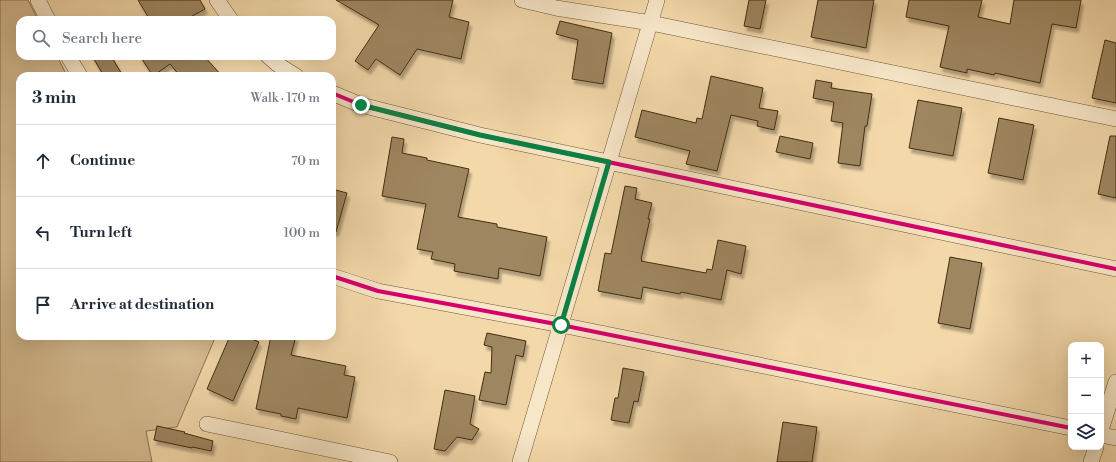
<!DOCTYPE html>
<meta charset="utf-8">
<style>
:root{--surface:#fff;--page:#f2f2f3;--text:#1f2937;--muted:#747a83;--line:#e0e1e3}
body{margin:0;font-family:"Libre Bodoni",serif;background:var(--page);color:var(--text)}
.controls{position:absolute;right:12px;bottom:12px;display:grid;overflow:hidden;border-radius:8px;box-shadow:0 4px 16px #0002}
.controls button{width:36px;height:36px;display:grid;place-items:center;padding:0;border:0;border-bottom:1px solid var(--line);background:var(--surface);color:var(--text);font:20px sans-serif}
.stop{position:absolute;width:12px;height:12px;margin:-9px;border:3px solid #0b8043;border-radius:50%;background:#fff}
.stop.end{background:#0b8043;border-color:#fff;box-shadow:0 1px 4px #0008}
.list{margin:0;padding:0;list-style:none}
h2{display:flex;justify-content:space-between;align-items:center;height:52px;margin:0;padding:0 16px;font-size:17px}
h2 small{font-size:13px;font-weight:400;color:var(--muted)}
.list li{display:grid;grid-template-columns:26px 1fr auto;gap:12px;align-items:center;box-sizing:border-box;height:72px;padding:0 16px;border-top:1px solid var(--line)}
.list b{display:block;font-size:15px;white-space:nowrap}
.list em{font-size:13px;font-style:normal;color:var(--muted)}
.icon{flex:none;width:22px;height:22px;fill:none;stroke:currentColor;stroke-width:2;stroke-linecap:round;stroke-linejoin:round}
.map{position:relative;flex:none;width:1116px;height:462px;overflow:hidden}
.search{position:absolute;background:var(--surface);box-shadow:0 4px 16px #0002;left:16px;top:16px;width:320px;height:44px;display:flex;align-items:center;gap:10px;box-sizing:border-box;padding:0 14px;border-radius:12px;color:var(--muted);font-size:15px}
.panel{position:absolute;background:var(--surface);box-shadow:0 4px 16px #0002;left:16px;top:72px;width:320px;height:268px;border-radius:12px}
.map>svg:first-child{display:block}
.green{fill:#d5bb90;stroke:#8c7450}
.building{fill:#9e8660;stroke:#422e10;filter:url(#shadow)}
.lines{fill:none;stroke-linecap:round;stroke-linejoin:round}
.street-casing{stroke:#6e5836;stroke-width:16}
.street{stroke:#f7e6c8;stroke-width:15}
.cycleway-casing{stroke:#f7e6c8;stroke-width:6}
.cycleway{stroke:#d6006c;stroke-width:4}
.route{stroke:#0b8043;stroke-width:5}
</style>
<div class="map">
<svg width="1116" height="462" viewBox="0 0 1116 462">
<defs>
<filter id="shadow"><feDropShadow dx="2.5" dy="4.5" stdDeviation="1" flood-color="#0004"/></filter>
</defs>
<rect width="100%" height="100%" fill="#f3d8aa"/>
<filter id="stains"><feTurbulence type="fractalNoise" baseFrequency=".005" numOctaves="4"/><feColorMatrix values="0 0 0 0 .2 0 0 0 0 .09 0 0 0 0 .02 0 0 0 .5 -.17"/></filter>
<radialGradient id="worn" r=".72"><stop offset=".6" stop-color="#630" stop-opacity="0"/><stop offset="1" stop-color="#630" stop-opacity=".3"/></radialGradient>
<path class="green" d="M0,0H28L38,20H20V56H57L67,76H20V336H212L215,338L177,427L146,431L152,462H0Z"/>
<path class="building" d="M138,0H200L205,9L185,20H150Z
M336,0H453L449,17L469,22L461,59L417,49L400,75L376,59L368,70L355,61L379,25Z
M749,0H766L760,29L744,26Z
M818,0H874L866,48L811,37Z
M909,0H982L978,17L1010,24L1014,0H1081L1076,28L1052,24L1040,83L995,73L994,75L967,69V73L940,67L949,26L906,17Z
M560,21L612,33L603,84L572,79L578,40L556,34Z
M1105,40L1116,43V103L1092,98Z
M92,56H111L123,76H104Z
M140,56H204L222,76H180L170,64L153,76Z
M711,76L763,88L759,108L778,111L774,130L757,126L758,121L731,115L717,171L686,164L690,151L635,137L642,110L696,123L697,118L702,119Z
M816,80L832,83L831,88L872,94L867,126H865L860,166L838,163L843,123L831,121L834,102L813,98Z
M918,100L962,108L953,156L909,148Z
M999,118L1034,125L1023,180L988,173Z
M780,136L813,143L810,159L776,152Z
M1110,136H1116V198L1098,194Z
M392,137L404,139L402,153L427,158V160L469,169L458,217L497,224V227L547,237L540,276L499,268L498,279L454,271L455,264L431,259L433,252L417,249L426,204L382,196Z
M625,186L637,188L635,199L652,203L648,219H650L641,259L642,260L641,261L706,273L707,269L712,270L718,240L746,246L741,274L727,270L721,300L681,292L680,294L643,287L641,299L598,291L605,253L611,254Z
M332,189L347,193L336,232L332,231Z
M950,257L982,263L970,329L938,323Z
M487,333L526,341L523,357L516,355L506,405L479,400L485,372L491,373L492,347L484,345Z
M230,336H245L259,342L233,401L207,389Z
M271,336H296L291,355L346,366L344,375L355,377L347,418L298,408L296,419L281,416V414L256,409Z
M623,368L644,372L638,402L634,401L629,423L611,420L615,398H618Z
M445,390L475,396L470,424L479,429L472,440L457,437L445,451L434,449Z
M783,422L817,427L812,462H777Z
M157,426L185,432L184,433L213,441L211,451L192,447V448L154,440Z"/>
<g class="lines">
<g class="street-casing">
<path id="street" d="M38,0L48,20
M217,0L231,20
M522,0L556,8L651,23L1116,119
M68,56L80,76
M268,56L277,64L296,76
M332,93L361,105L480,135L1116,269
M332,276L378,291L561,325L1071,428
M207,424L390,462
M1101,430L1116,382
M1101,435L1116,438
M520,462L657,0
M1091,462L1096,447"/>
</g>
<use href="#street" class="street"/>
<g class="cycleway-casing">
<path id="cycleway" d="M332,93L361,105L480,135L1116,269
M332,276L378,291L561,325L1071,428"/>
</g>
<use href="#cycleway" class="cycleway"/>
</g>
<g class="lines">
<path class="route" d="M361,105L480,135L609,162L561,325"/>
</g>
<rect width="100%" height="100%" filter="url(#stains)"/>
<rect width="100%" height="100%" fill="url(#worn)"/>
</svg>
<div class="controls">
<button>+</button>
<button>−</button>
<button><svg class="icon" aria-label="layers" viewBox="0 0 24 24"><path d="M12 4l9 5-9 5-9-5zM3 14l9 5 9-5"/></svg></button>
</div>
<div class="stop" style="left:561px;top:325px"></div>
<div class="stop end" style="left:361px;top:105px"></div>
<div class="search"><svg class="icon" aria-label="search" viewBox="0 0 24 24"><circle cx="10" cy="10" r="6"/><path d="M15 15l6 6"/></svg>Search here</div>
<section class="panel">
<h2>3 min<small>Walk · 170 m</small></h2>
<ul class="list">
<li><svg class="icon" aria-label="ahead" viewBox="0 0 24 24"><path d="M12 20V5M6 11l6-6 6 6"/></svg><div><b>Continue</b></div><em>70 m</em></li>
<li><svg class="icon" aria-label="left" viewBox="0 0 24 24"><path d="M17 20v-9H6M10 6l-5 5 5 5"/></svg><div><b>Turn left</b></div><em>100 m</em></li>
<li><svg class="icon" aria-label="arrive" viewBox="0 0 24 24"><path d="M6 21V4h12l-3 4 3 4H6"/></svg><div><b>Arrive at destination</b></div></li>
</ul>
</section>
</div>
